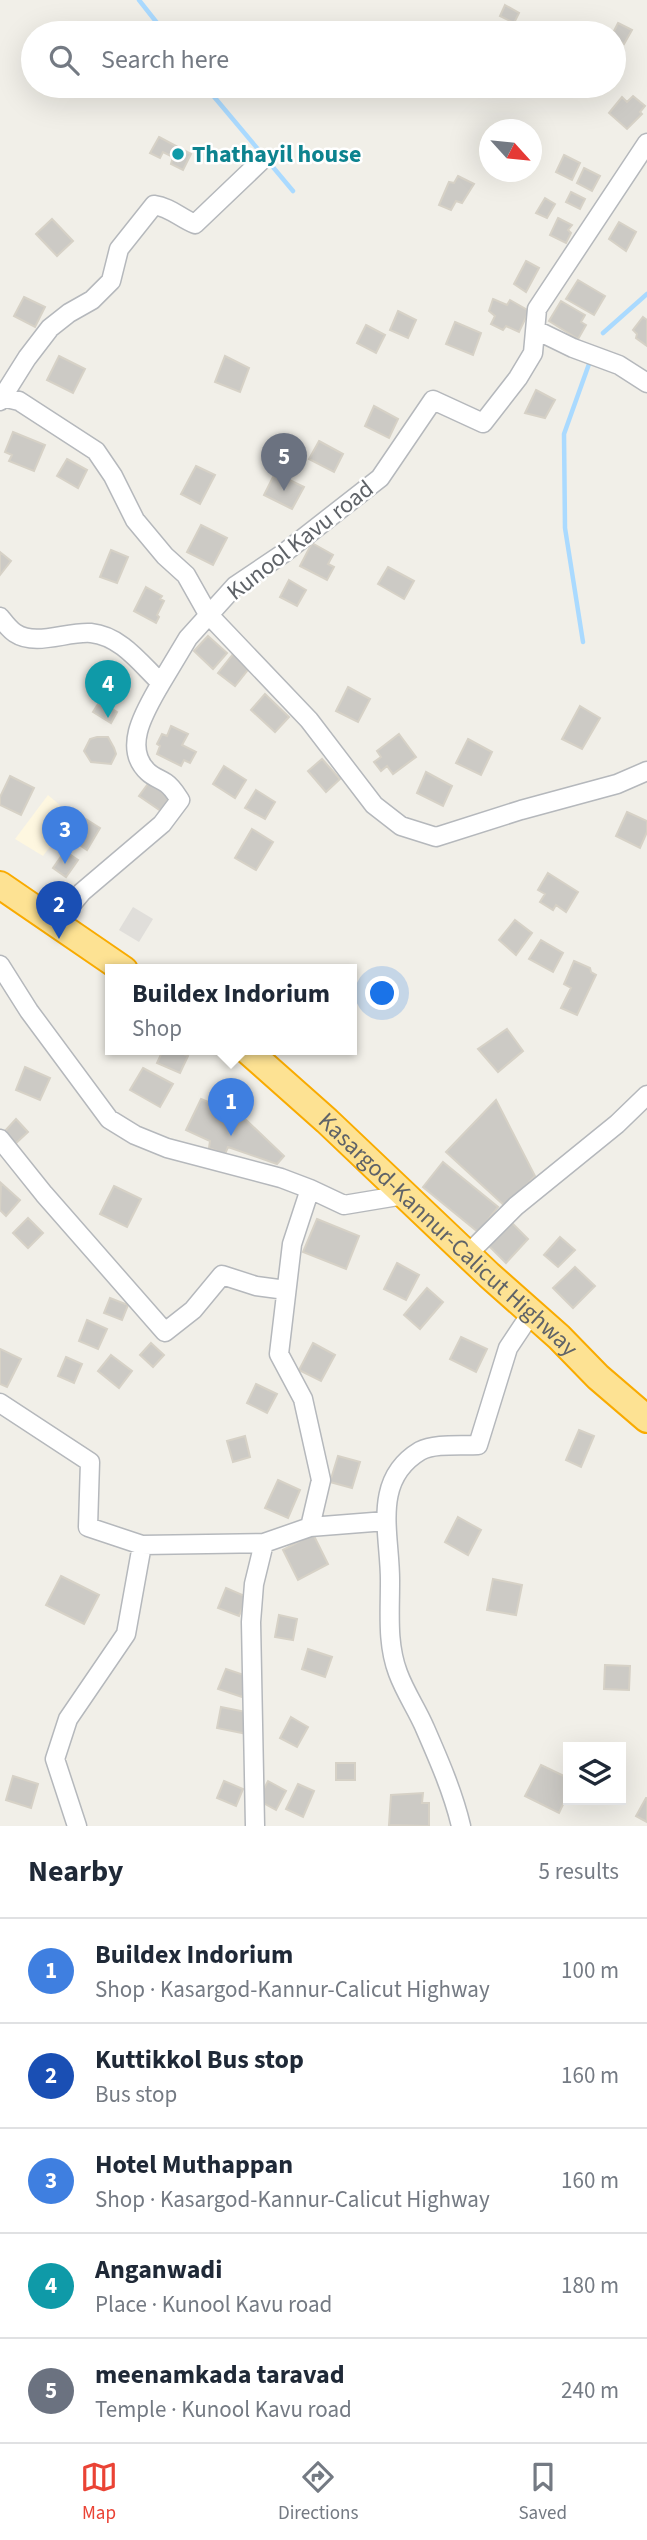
<!DOCTYPE html>
<meta charset="utf-8">
<style>
:root{--surface:#fff;--page:#f2f2f3;--text:#1f2937;--muted:#747a83;--line:#e0e1e3;--accent:#ea4335}
body{margin:0;font-family:"Source Sans 3",sans-serif;background:var(--page);color:var(--text)}
.controls{position:absolute;right:21px;bottom:21px;display:grid;overflow:hidden;border-radius:0px;box-shadow:0 7px 28px #0002}
.controls button{width:63px;height:63px;display:grid;place-items:center;padding:0;border:0;border-bottom:2px solid var(--line);background:var(--surface);color:var(--text);font:35px sans-serif}
.compass{position:absolute;left:479px;top:119px;width:63px;height:63px;border-radius:50%;background:var(--surface);box-shadow:0 7px 28px #0002;rotate:117deg}
.you{position:absolute;left:383px;top:994px;width:24px;height:24px;margin:-18px;border:5px solid #fff;border-radius:50%;background:#1a73e8;box-shadow:0 0 0 10px #1a73e833}
.badge{display:grid;place-items:center;width:46px;height:46px;border-radius:50%;background:var(--accent);color:#fff;font-size:23px;font-weight:700}
.pin{position:absolute;translate:-50% -58px;filter:drop-shadow(0 2px 4px #0008)}
.pin::after{content:'';position:absolute;top:37px;width:24px;height:21px;background:inherit;clip-path:polygon(0 0,100% 0,50% 100%)}
.popup{position:absolute;left:105px;top:964px;width:252px;height:91px;box-sizing:border-box;display:grid;place-content:center;border-radius:0px;background:var(--surface);filter:drop-shadow(0 2px 5px #0005);font-size:23px;white-space:nowrap;color:var(--muted)}
.popup b{font-size:26px;color:var(--text)}
.popup::after{content:'';position:absolute;left:50%;top:100%;margin-left:-14px;border:14px solid transparent;border-top-color:var(--surface)}
.list{margin:0;padding:0;list-style:none}
h2{display:flex;justify-content:space-between;align-items:center;height:91px;margin:0;padding:0 28px;font-size:30px}
h2 small{font-size:23px;font-weight:400;color:var(--muted)}
.list li{display:grid;grid-template-columns:46px 1fr auto;gap:21px;align-items:center;box-sizing:border-box;height:105px;padding:0 28px;border-top:2px solid var(--line)}
.list b{display:block;font-size:26px;white-space:nowrap}
.list p{margin:0;font-size:23px;white-space:nowrap;color:var(--muted)}
.list em{font-size:23px;font-style:normal;color:var(--muted)}
.icon{flex:none;width:38px;height:38px;fill:none;stroke:currentColor;stroke-width:2;stroke-linecap:round;stroke-linejoin:round}
.map{position:relative;flex:none;width:647px;height:1826px;overflow:hidden}
.search{position:absolute;background:var(--surface);box-shadow:0 7px 28px #0002;left:21px;right:21px;top:21px;height:77px;display:flex;align-items:center;gap:18px;box-sizing:border-box;padding:0 24px;border-radius:38px;color:var(--muted);font-size:26px}
.sheet{height:616px;background:var(--surface)}
nav{display:flex;justify-content:space-around;align-items:center;box-sizing:border-box;height:98px;border-top:2px solid var(--line);background:var(--surface);font-size:19px;color:var(--muted)}
nav a{display:grid;justify-items:center;gap:4px}
nav .on{color:var(--accent)}
.map>svg:first-child{display:block}
.commercial{fill:#fef7e0}
.industrial{fill:#e0deda}
.lines{fill:none;stroke-linecap:round;stroke-linejoin:round}
.stream{stroke:#aadaff;stroke-width:4.5}
.building{fill:#cccac5;stroke:#d6d1c6;stroke-width:2}
.minor-casing{stroke:#b5b8bc;stroke-width:21}
.highway-casing{stroke:#f9ab00;stroke-width:30}
.minor{stroke:#fff;stroke-width:18}
.highway{stroke:#fde293;stroke-width:26}
.culture-dot{fill:#0f9aa8;stroke:#fff;stroke-width:2.5}
.labels{text-anchor:middle;stroke-width:5;stroke-linejoin:round;paint-order:stroke}
.culture-label{font-size:24px;font-weight:bold;fill:#0d838f;stroke:#fff;text-anchor:start}
.street-label{font-size:24px;fill:#5f6368;stroke:#fff}
</style>
<div class="map">
<svg width="647" height="1826" viewBox="0 0 647 1826">
<rect width="100%" height="100%" fill="#f1efe8"/>
<path class="commercial" d="M48,795L73,816L43,856L15,839Z"/>
<path class="industrial" d="M133,907L153,919L139,942L119,930Z"/>
<g class="lines">
<path class="stream" d="M139,0L165,33
M205,86L293,191
M603,333L647,294
M583,642L565,528L564,434L589,364"/>
</g>
<path class="building" d="M505,5L519,13L514,23L500,16Z
M618,23L632,30L624,44L614,38L613,33Z
M633,96L645,106L640,112L642,114L627,129L609,113L622,97L627,102Z
M159,137L191,154L183,170L171,164L173,157L163,152L160,158L150,153Z
M564,155L580,163L572,180L556,172Z
M584,168L600,176L592,191L577,183Z
M458,176L474,184L462,203L456,201L451,210L439,205L449,182L454,183Z
M571,192L585,199L580,209L566,202Z
M545,198L555,204L547,218L536,213Z
M558,218L572,225L568,230L571,233L566,243L550,235Z
M52,219L73,241L57,256L36,234Z
M619,222L636,232L626,251L609,239Z
M526,261L539,268L526,292L514,284Z
M578,280L605,296L594,315L566,299Z
M24,297L45,307L35,327L14,316Z
M493,299L507,305L510,300L529,311L519,332L506,326L503,330L491,324L495,316L489,311Z
M561,301L585,315L581,322L586,325L578,339L549,321Z
M398,311L416,320L408,338L390,330Z
M643,317L647,320V346L636,338L637,334L633,330Z
M455,322L481,333L473,355L446,344Z
M366,325L385,335L376,353L357,343Z
M59,356L85,369L73,393L47,380Z
M225,356L249,368L240,392L215,382Z
M536,390L555,400L545,418L525,413Z
M374,406L398,419L389,438L365,426Z
M13,432L45,445L34,471L9,461L12,455L5,452Z
M319,441L343,454L334,472L309,459Z
M67,459L87,470L78,488L57,476Z
M196,466L215,475L200,504L181,494Z
M275,473L304,487L292,509L264,495Z
M201,525L227,538L213,565L187,552Z
M312,543L333,555L328,564L334,567L327,580L300,566Z
M111,550L128,557L117,583L100,577Z
M0,552L11,561L0,575Z
M388,567L414,581L404,599L378,584Z
M289,580L306,590L297,606L280,597Z
M146,587L162,596L160,599L164,601L157,615L159,617L156,623L134,611Z
M208,636L227,653L213,669L194,651Z
M234,653L251,666L235,686L218,673Z
M348,687L370,699L358,722L336,711Z
M265,694L289,717L275,732L251,710Z
M100,701L117,712L111,723L93,712Z
M580,706L600,718L582,749L562,739Z
M171,726L188,734L182,745L196,752L190,763L184,760L181,766L157,754L160,746L157,744L162,734L167,736Z
M399,734L416,757L393,774L387,766L381,771L374,762L381,757L377,751Z
M97,737H108L114,748L116,754L111,764L91,762L84,751L90,739Z
M468,739L492,752L481,775L456,763Z
M322,759L340,779L326,792L308,771Z
M224,766L246,780L235,798L213,784Z
M426,772L452,786L443,806L417,793Z
M10,776L34,788L21,815L0,805V797Z
M150,781L171,795L161,811L139,796Z
M256,790L275,802L265,819L245,808Z
M627,812L647,821V832L640,848L616,836Z
M81,816L100,828L87,850L68,837Z
M252,829L273,842L256,870L235,858Z
M65,851L78,860L66,877L53,868Z
M548,873L578,892L566,912L556,905L553,910L540,902L545,894L538,890Z
M515,920L532,933L516,955L499,940Z
M541,940L563,953L553,972L529,959Z
M574,961L590,968L591,972L596,975L577,1015L561,1008L571,988L564,984Z
M507,1029L523,1051L498,1072L478,1049Z
M163,1050H175L188,1056L180,1073L157,1063Z
M25,1067L50,1078L40,1100L16,1090Z
M143,1068L173,1084L160,1107L130,1090Z
M201,1099L242,1116L284,1156L277,1164L228,1147L225,1154L209,1148L210,1141L186,1130Z
M496,1100L535,1176L506,1207L446,1152Z
M16,1119L28,1132L15,1144L4,1132Z
M443,1162L498,1207L478,1232L423,1187Z
M1,1183L20,1200L6,1216L0,1210Z
M114,1186L141,1199L127,1227L100,1214Z
M28,1218L43,1233L28,1248L13,1233Z
M317,1219L359,1236L346,1269L303,1252Z
M510,1221L528,1239L506,1263L487,1244Z
M560,1237L575,1250L558,1267L544,1255Z
M397,1263L419,1275L406,1300L384,1289Z
M575,1267L595,1286L573,1308L553,1288Z
M427,1288L443,1302L420,1329L404,1315Z
M110,1298L128,1305L122,1320L104,1313Z
M87,1320L107,1329L98,1349L79,1341Z
M461,1337L487,1349L476,1372L450,1359Z
M151,1343L164,1355L153,1367L140,1355Z
M313,1343L335,1355L321,1381L299,1370Z
M0,1349L21,1359L7,1387L0,1384Z
M111,1355L132,1371L119,1388L98,1371Z
M66,1357L82,1364L74,1383L58,1376Z
M256,1384L277,1394L267,1413L247,1403Z
M579,1430L594,1436L581,1467L566,1460Z
M245,1436L250,1457L233,1462L227,1441Z
M338,1456L360,1462L352,1488L330,1482Z
M278,1480L300,1490L288,1518L265,1508Z
M458,1517L481,1530L468,1555L445,1542Z
M313,1534L328,1564L298,1580L283,1550Z
M61,1576L99,1595L84,1624L46,1605Z
M493,1579L522,1585L516,1615L487,1610Z
M226,1588L247,1597L239,1616L218,1608Z
M279,1615L297,1619L293,1640L275,1637Z
M308,1649L332,1657L325,1677L302,1669Z
M605,1665L630,1666L629,1690L604,1689Z
M226,1669L250,1677L242,1697L218,1689Z
M221,1707L251,1713L247,1734L217,1728Z
M291,1717L308,1727L297,1747L280,1738Z
M336,1763H355V1780H336Z
M541,1765L568,1778V1794L559,1813L525,1796Z
M13,1776L38,1784L31,1808L6,1800Z
M224,1781L243,1789L236,1806L217,1798Z
M268,1781L286,1791L276,1810L258,1800Z
M298,1784L314,1791L303,1817L286,1809Z
M423,1793L422,1803H429V1826L389,1825L391,1795Z
M646,1798H647V1822L636,1816Z"/>
<g class="lines">
<g class="minor-casing">
<path id="minor" d="M536,330L573,348L619,365L647,383
M2,397L19,401L96,451L113,476L135,520L165,556L186,575L208,614L309,720L374,805L401,826L436,837L521,810L617,784L647,771
M0,401L27,358L50,328L69,313L92,300L111,281L119,249L154,205C170,207 180,218 195,224L262,160
M0,617C4,622 9,629 15,633C36,647 67,631 91,633C121,636 141,664 161,683C147,708 121,747 148,772C153,777 160,779 166,783C172,787 176,794 180,800L162,824L82,892L56,923
M161,683L188,638L235,586L284,553L380,478L433,400L483,423L518,378L533,353L537,309L647,143
M0,965L29,1011L109,1119L135,1135L167,1148L281,1178L310,1189
M0,1139L44,1194L165,1332L193,1310L222,1275L256,1286L286,1290
M467,1255L516,1206L617,1124L647,1095
M0,1403L90,1462L88,1527L142,1545L264,1543L310,1527L321,1480L303,1399L279,1354L292,1244L310,1189L344,1205L404,1195
M310,1527L386,1521
M77,1826L55,1759L68,1719L126,1634L142,1545
M255,1826L251,1622L254,1584L264,1543
M461,1826C453,1792 438,1758 424,1726C416,1708 405,1692 398,1673C387,1644 390,1614 390,1583C391,1537 370,1481 420,1451C435,1443 461,1446 478,1445L508,1348L532,1312"/>
</g>
<g class="highway-casing">
<g id="highway">
<path d="M0,885L124,970"/>
<path id="s1" d="M247,1050L327,1121L489,1275L559,1337L598,1377L647,1419"/>
</g>
</g>
<use href="#minor" class="minor"/>
<use href="#highway" class="highway"/>
</g>
<circle class="culture-dot" cx="178" cy="154" r="7"/>
<g class="labels">
<g class="culture-label">
<text x="192" y="162">Thathayil house</text>
</g>
<g class="street-label">
<text transform="translate(300 540) rotate(-38)" y="8">Kunool Kavu road</text>
<text dy="8" stroke="none"><textPath href="#s1" startOffset="273">Kasargod-Kannur-Calicut Highway</textPath></text>
</g>
</g>
</svg>
<div class="controls">
<button><svg class="icon" aria-label="layers" viewBox="0 0 24 24"><path d="M12 4l9 5-9 5-9-5zM3 14l9 5 9-5"/></svg></button>
</div>
<svg class="compass" viewBox="-18 -18 36 36"><path d="M0-13l5 13h-10z" fill="#e53935"/><path d="M0 13l5-13h-10z" fill="#747a83"/></svg>
<div class="you"></div>
<div class="pin badge" style="left:231px;top:1136px;background:#3f7fe0">1</div>
<div class="popup"><b>Buildex Indorium</b>Shop</div>
<div class="pin badge" style="left:59px;top:939px;background:#1a4fb4">2</div>
<div class="pin badge" style="left:65px;top:864px;background:#3f7fe0">3</div>
<div class="pin badge" style="left:108px;top:718px;background:#0f9aa8">4</div>
<div class="pin badge" style="left:284px;top:491px;background:#6b7280">5</div>
<div class="search"><svg class="icon" aria-label="search" viewBox="0 0 24 24"><circle cx="10" cy="10" r="6"/><path d="M15 15l6 6"/></svg>Search here</div>
</div>
<section class="sheet">
<h2>Nearby<small>5 results</small></h2>
<ul class="list">
<li><span class="badge" style="background:#3f7fe0">1</span><div><b>Buildex Indorium</b><p>Shop · Kasargod-Kannur-Calicut Highway</p></div><em>100 m</em></li>
<li><span class="badge" style="background:#1a4fb4">2</span><div><b>Kuttikkol Bus stop</b><p>Bus stop</p></div><em>160 m</em></li>
<li><span class="badge" style="background:#3f7fe0">3</span><div><b>Hotel Muthappan</b><p>Shop · Kasargod-Kannur-Calicut Highway</p></div><em>160 m</em></li>
<li><span class="badge" style="background:#0f9aa8">4</span><div><b>Anganwadi</b><p>Place · Kunool Kavu road</p></div><em>180 m</em></li>
<li><span class="badge" style="background:#6b7280">5</span><div><b>meenamkada taravad</b><p>Temple · Kunool Kavu road</p></div><em>240 m</em></li>
</ul>
</section>
<nav>
<a class="on"><svg class="icon" aria-label="map" viewBox="0 0 24 24"><path d="M3 6l6-2 6 2 6-2v14l-6 2-6-2-6 2zM9 4v14M15 6v14"/></svg>Map</a>
<a><svg class="icon" aria-label="directions" viewBox="0 0 24 24"><path d="M12 3l9 9-9 9-9-9zM9 14v-3h6M13 9l2 2-2 2"/></svg>Directions</a>
<a><svg class="icon" aria-label="saved" viewBox="0 0 24 24"><path d="M7 4h10v16l-5-4-5 4z"/></svg>Saved</a>
</nav>
